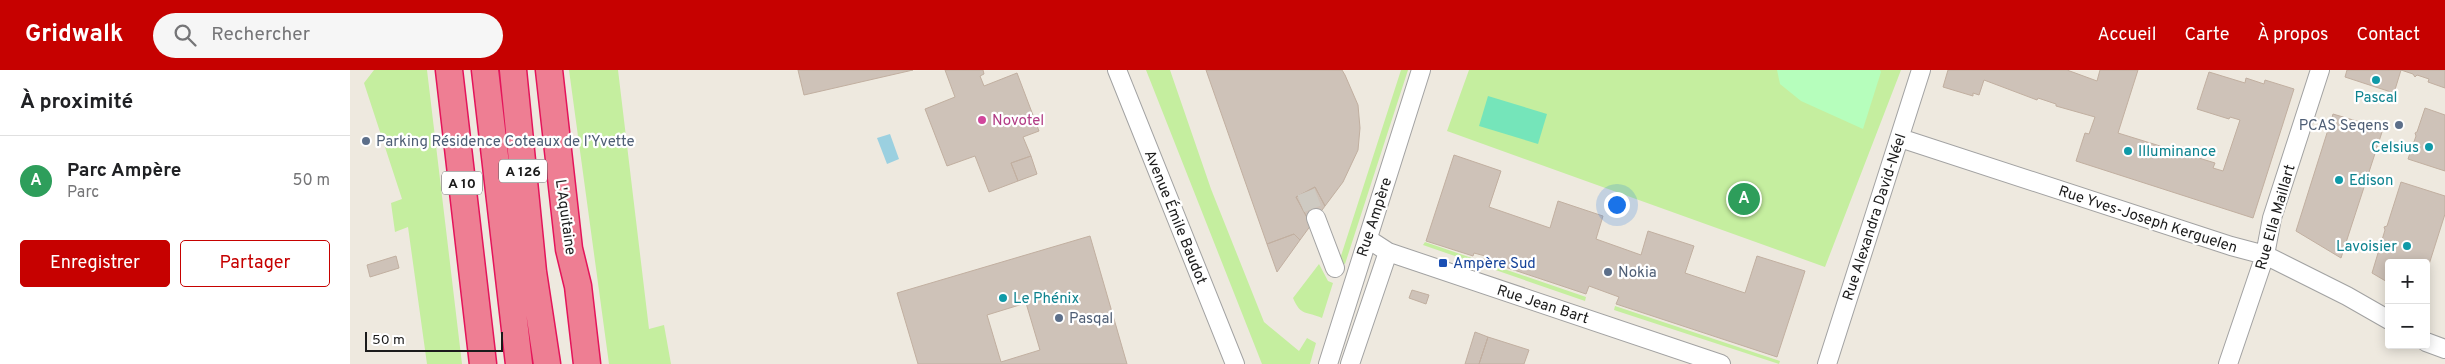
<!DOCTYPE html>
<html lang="fr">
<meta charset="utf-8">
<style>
:root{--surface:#fff;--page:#f6f6f6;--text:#202124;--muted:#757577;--line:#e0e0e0;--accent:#c60100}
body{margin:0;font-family:Overpass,sans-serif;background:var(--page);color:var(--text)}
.controls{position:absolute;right:15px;bottom:15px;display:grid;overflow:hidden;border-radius:5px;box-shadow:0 2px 12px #0003}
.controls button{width:45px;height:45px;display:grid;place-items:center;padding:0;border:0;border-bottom:1px solid var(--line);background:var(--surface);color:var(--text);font:25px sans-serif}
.scale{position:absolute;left:15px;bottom:12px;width:138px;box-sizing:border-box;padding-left:5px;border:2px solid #1b1b1b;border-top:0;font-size:14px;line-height:18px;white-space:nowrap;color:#1b1b1b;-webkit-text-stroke:4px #fff;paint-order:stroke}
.you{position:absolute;left:1266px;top:134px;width:18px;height:18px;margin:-12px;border:4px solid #fff;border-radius:50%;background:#1a73e8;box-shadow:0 0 0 8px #1a73e833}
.badge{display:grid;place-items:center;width:32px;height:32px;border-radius:50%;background:var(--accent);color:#fff;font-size:16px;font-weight:700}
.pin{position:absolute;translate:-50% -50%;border:2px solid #fff;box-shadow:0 1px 5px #0006}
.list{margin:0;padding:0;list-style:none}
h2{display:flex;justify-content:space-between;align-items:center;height:65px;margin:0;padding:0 20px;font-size:21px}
h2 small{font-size:16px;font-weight:400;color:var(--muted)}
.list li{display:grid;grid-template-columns:32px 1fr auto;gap:15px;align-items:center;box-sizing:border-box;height:90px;padding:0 20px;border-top:1px solid var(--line)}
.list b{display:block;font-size:19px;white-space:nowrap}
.list p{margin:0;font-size:16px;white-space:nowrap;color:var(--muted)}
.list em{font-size:16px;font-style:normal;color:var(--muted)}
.actions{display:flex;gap:10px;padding:15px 20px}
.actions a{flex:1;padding:11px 0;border:1px solid var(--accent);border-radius:5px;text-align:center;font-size:18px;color:var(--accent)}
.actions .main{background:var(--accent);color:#fff}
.icon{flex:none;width:28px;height:28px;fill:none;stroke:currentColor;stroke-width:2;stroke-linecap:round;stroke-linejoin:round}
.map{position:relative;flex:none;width:2095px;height:294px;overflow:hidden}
header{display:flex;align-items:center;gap:30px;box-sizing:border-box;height:70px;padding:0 25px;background:var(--accent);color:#fff}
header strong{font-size:24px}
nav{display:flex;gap:28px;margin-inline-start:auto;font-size:18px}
.search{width:350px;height:45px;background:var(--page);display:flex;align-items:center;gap:12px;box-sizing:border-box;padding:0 18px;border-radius:28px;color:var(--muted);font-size:19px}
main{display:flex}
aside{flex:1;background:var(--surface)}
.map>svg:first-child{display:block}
.grass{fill:#c5ee9f}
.park{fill:#b6febc}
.pitch{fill:#75e5ba}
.water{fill:#9bd0e0}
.building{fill:#cec2b8;stroke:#c1afa0;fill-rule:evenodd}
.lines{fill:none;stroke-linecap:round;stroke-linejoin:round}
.minor-tunnel{stroke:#cecac2;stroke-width:18;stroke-dasharray:18 9;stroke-linecap:butt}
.minor-casing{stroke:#a2a2a2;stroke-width:20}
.highway-casing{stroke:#e4145a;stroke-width:29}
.minor{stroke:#fff;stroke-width:18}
.highway{stroke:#ee7e93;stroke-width:26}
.culture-dot{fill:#0f9aa8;stroke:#fff;stroke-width:2}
.hotel-dot{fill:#d1479c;stroke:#fff;stroke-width:2}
.service-dot{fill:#5c6f8a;stroke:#fff;stroke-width:2}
.transit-dot{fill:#1a4fb4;stroke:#fff;stroke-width:2}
.labels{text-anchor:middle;stroke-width:4.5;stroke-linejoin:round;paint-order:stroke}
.shield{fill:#fff;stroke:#5f5f5f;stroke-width:1}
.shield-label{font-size:14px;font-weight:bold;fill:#1b1b1b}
.culture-label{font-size:15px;fill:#0d838f;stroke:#fff;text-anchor:start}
.hotel-label{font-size:15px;fill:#b23c85;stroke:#fff;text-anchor:start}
.service-label{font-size:15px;fill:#4e5e75;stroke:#fff;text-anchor:start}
.street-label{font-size:15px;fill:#1b1b1b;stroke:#fff}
.transit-label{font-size:15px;fill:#164399;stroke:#fff;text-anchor:start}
</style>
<header>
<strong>Gridwalk</strong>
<div class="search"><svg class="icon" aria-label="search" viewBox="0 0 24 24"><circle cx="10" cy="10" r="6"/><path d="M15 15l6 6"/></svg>Rechercher</div>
<nav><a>Accueil</a><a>Carte</a><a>À propos</a><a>Contact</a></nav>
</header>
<main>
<aside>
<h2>À proximité<small></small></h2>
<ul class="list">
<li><span class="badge" style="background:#2e9e5b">A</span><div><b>Parc Ampère</b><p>Parc</p></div><em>50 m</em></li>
</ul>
<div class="actions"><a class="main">Enregistrer</a><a>Partager</a></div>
</aside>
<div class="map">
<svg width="2095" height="294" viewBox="0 0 2095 294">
<rect width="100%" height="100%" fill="#eee9df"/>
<path class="grass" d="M24,0H77L112,294H77L58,157L45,162L41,133L52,129L14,13Z
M219,0H268L299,259L314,255L321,294H259Z
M796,0H820L861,119L914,252L949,281L957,268L966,273L960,294H912Z
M1051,0H1058L995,194L989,192Z
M1119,0H1551L1475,197L1097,61Z
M1075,172L1236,227L1235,231L1073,175Z
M969,194L978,211L983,213L972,248C957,241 951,247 943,228Z
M1265,236L1430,291L1429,294L1264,240Z"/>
<path class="park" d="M1427,0H1530L1531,2L1513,59L1451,31L1430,14Z"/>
<path class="pitch" d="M1138,26L1197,44L1188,74L1129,56Z"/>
<path class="water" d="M540,64L549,89L537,94L527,68Z"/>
<path class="building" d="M448,0H563L454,25Z
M595,0H633L634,4L630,6L634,16L667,3L689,61L673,67L681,86L661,93L668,111L639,122L625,86L597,96L575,39L605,27Z
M856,0H992L995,5L1008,35L1010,58L1008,80L993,112L975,136L965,117L946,127L961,155L950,170L944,164L917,174Z
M1598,0H1717L1747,11L1750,0H1788L1768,63L1865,93L1863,98L1873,101L1890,50L1880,47L1879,49L1847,39L1859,2L1895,13L1896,8L1914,14L1915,10L1944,19L1903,148L1726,91L1735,63L1739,64L1745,47L1706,36V34L1688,28L1687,30L1634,10L1629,25L1623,23V26L1593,17Z
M1997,0H2095V18L2078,12L2079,9L2067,5L2065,7L2063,4L2051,0L2044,23L1995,7Z
M2075,38L2095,45V101L2058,89L2066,66L2065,63L2067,62Z
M1983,44L2033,59L1991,188L1946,161Z
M1104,85L1151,101L1139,137L1200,158L1208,131L1253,146L1246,169L1291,185L1298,161L1344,176L1335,203L1395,223L1407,186L1455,201L1427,287L1266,234L1269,227L1239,216L1236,224L1134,190L1135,186L1124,183L1123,186L1076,171Z
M681,86L687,104L668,111L661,93Z
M2051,112L2095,126V144L2076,204V193H2039V213L2022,203L2035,160L2034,157L2037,156Z
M965,117L975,136L961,155L946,127Z
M944,164L950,170L927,202L917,174Z
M740,166L777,294H568L547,223ZM676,233L690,280L651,292L637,245Z
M46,186L49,198L20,207L17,195Z
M1062,220L1079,225L1076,234L1059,228Z
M1125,262L1138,267L1129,294H1115Z
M1138,267L1179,280L1174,294H1129Z"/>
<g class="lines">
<path class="minor-tunnel" d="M956,122L966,148"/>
<g class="minor-casing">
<path id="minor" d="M767,0L885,294
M1550,68L1881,176L1915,185L1997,226L2039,250
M966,148L985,198
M1018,169L1038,182L1371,294
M2076,272L2095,279
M978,294L1071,0
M1000,294L1038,182
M1477,294L1571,0
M1878,294L1915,185L1922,148L1970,0"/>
</g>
<g class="highway-casing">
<path id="highway" d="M99,0L133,294
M135,0L169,294
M163,0L183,202L197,294
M199,0L219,179L228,216L237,294"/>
</g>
<use href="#minor" class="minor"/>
<use href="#highway" class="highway"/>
</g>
<g class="culture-dot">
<circle cx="2026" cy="10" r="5"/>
<circle cx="2079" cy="77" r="5"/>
<circle cx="1778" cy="81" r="5"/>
<circle cx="1989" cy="110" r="5"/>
<circle cx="2057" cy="176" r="5"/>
<circle cx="653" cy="228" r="5"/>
</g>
<circle class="hotel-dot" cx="632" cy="50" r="5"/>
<g class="service-dot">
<circle cx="2049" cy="55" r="5"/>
<circle cx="16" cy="71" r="5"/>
<circle cx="1258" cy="202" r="5"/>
<circle cx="709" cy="248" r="5"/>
</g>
<rect class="transit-dot" x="1088" y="188" width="10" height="10" rx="2.5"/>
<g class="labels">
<g class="shield">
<rect x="149" y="89.5" width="48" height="23" rx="4"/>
<rect x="92" y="101.5" width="40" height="23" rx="4"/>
</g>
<g class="shield-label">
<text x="173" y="106">A 126</text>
<text x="112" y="118">A 10</text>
</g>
<g class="culture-label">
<text x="2026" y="32" text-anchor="middle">Pascal</text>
<text x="2069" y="82" text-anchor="end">Celsius</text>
<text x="1788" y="86">Illuminance</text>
<text x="1999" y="115">Edison</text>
<text x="2047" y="181" text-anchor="end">Lavoisier</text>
<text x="663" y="233">Le Phénix</text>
</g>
<g class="hotel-label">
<text x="642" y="55">Novotel</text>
</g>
<g class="service-label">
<text x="2039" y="60" text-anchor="end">PCAS Seqens</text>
<text x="26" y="76">Parking Résidence Coteaux de l’Yvette</text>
<text x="1268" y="207">Nokia</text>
<text x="719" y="253">Pasqal</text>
</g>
<g class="street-label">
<text transform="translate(216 147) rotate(82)" y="5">L'Aquitaine</text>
<text transform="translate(826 147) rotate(68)" y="5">Avenue Émile Baudot</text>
<text transform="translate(1024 147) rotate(-72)" y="5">Rue Ampère</text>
<text transform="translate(1524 147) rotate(-72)" y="5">Rue Alexandra David-Néel</text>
<text transform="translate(1925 147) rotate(-74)" y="5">Rue Ella Maillart</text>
<text transform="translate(1798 149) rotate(18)" y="5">Rue Yves-Joseph Kerguelen</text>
<text transform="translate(1193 234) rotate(18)" y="5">Rue Jean Bart</text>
</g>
<g class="transit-label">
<text x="1103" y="198">Ampère Sud</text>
</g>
</g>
</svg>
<div class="controls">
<button>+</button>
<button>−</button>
</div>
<div class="scale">50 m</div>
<div class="you"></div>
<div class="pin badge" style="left:1394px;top:129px;background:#2e9e5b">A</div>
</div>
</main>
